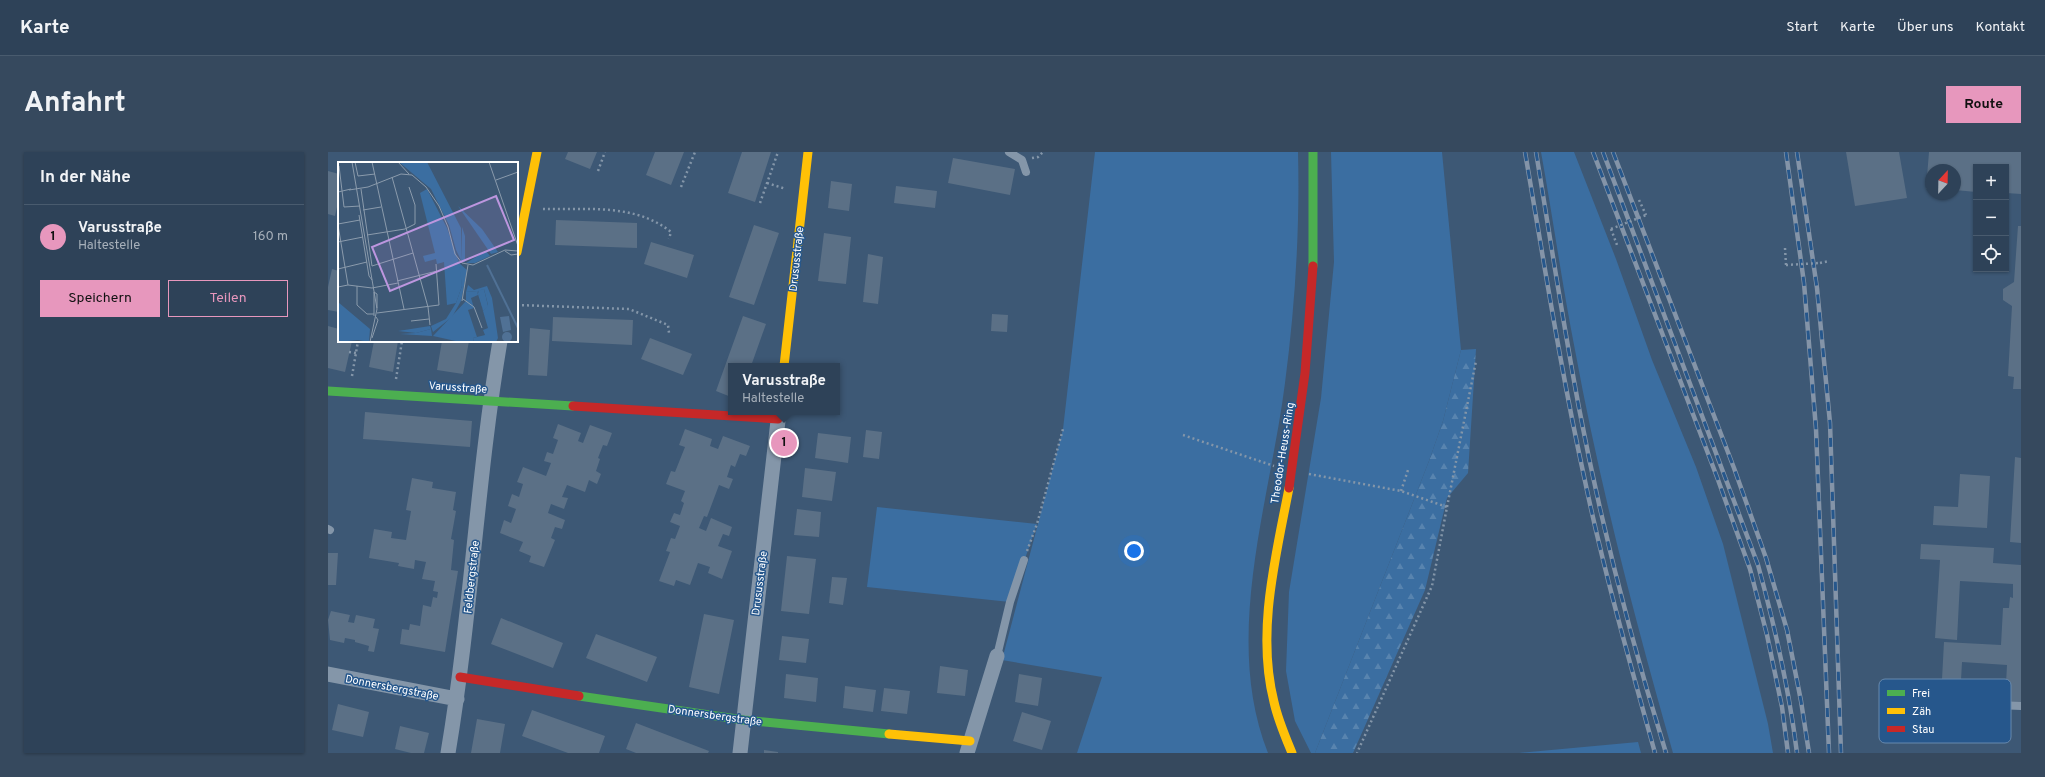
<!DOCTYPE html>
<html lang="de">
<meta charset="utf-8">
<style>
:root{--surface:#2e4258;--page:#36495e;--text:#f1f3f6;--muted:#a7b0ba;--line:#495b6e;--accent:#e797bd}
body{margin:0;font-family:Overpass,sans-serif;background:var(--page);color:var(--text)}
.controls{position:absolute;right:12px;top:12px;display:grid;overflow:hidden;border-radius:0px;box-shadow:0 1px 3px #0004}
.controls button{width:36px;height:36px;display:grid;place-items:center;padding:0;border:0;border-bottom:1px solid var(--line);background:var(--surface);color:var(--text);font:20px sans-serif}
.compass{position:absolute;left:1597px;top:12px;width:36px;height:36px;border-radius:50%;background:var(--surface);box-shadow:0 1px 3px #0004;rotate:22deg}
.you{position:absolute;left:806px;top:399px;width:14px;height:14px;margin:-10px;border:3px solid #fff;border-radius:50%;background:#1a73e8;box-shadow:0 0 0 6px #1a73e833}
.badge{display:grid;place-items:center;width:26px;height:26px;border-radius:50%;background:var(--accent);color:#111;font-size:13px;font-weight:700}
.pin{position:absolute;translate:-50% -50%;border:2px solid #fff;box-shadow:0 1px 4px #0006}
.popup{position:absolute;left:400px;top:211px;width:112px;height:52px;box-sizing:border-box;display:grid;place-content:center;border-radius:0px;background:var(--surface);filter:drop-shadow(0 1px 3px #0005);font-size:13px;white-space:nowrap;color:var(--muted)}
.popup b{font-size:15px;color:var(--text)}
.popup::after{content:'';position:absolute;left:50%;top:100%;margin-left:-8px;border:8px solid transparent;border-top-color:var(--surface)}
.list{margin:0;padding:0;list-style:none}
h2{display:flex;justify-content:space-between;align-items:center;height:52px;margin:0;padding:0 16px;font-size:17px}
h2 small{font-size:13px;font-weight:400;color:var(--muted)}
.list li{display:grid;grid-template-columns:26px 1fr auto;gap:12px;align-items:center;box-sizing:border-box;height:64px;padding:0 16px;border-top:1px solid var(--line)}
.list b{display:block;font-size:15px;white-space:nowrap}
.list p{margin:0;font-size:13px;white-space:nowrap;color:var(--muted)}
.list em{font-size:13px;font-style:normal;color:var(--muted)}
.actions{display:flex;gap:8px;padding:12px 16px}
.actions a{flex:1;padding:9px 0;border:1px solid var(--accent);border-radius:0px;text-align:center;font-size:14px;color:var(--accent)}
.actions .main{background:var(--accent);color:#111}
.icon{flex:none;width:22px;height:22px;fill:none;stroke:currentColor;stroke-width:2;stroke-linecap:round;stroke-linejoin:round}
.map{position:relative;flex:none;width:1693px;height:601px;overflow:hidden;border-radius:0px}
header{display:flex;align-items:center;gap:24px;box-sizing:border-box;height:56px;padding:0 20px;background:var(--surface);border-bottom:1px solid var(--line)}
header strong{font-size:19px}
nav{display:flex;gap:22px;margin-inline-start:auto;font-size:14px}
.intro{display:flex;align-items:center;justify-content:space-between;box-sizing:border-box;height:96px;padding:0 24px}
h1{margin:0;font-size:28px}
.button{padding:10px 18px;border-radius:0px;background:var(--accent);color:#111;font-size:14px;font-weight:700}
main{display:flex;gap:24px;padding:0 24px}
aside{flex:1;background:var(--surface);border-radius:0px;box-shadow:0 1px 3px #0004}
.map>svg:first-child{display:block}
.green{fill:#3b6ea1}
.forest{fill:url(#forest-firs)}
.building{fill:#5b7086}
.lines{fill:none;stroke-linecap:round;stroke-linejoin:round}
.path{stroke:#8496a9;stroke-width:2.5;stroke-dasharray:2 3;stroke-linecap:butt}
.lane{stroke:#8496a9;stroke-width:8}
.street{stroke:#8496a9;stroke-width:15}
.fast{stroke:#4caf50;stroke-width:9}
.slow{stroke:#ffc107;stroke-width:9}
.jam{stroke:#c62828;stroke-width:9}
.rail-casing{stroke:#8494a8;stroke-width:4.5}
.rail{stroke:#26578c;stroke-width:3;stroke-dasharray:9;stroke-linecap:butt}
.path-bridge{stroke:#8496a9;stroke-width:2.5;stroke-dasharray:2 3;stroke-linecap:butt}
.labels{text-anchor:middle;stroke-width:3;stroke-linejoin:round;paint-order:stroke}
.street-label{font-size:11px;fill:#fff;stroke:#26578c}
.inset-river{fill:none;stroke:#507195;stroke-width:2}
.inset-road{fill:none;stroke:#8b9bac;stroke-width:1}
.view{fill:#bd96df;fill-opacity:0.15;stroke:#bd96df;stroke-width:2}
.inset-edge{fill:none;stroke:#fff;stroke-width:2}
.key{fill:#26578c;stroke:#6789ae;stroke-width:1}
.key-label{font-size:11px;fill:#fff}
</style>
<header>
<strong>Karte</strong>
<nav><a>Start</a><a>Karte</a><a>Über uns</a><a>Kontakt</a></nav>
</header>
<div class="intro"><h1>Anfahrt</h1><a class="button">Route</a></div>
<main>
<aside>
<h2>In der Nähe<small></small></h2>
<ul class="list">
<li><span class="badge">1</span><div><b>Varusstraße</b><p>Haltestelle</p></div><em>160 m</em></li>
</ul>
<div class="actions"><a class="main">Speichern</a><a>Teilen</a></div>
</aside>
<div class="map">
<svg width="1693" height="601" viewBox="0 0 1693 601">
<defs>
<pattern id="forest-firs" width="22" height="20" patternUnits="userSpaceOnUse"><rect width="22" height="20" fill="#3b6ea1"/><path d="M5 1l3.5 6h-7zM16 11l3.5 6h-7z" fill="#5884af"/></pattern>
</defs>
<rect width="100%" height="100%" fill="#3d5875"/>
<path class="green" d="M767,0H970C972,77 967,155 957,231C942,350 894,485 940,601H749L774,525L674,508L735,277Z
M1003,0H1114L1133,198L1115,269L1101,309L987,601H983L967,569L958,519L961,440L993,246L1006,110Z
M1213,0H1246L1288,107L1324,208L1368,315L1395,392L1440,572L1445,601H1345C1307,468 1272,334 1247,198C1234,132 1225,66 1213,0Z
M549,355L709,372L682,450L539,435Z
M1310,590L1313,601H1191Z"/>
<path class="forest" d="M1148,197L1140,321L1119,346L1097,438L1025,601H987L1101,309L1115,269L1133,198Z"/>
<path class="building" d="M240,0H269L262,17L237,7Z
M327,0H356L343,33L318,23Z
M414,0H443L427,50L400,41Z
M1518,0H1571L1579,46L1527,54Z
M1601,0H1693V42L1678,41V15H1648V40L1627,38V18H1603V37H1598Z
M625,6L687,17L682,43L620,31Z
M0,19L11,22V46L7,64L0,62Z
M503,29L524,32L521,59L500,56Z
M568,34L609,39L607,56L566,51Z
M228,68L309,71V96L227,93Z
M426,73L451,81L426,153L401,145Z
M1690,74H1693V237H1685L1686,225L1680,224L1684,154L1675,148V137L1686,130Z
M496,81L523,85L518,132L490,129Z
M323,90L366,103L359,126L316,112Z
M540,102L555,105L550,152L535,150Z
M4,117L11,119V160L0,158V135Z
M664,162L680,163L679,180L663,179Z
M415,164L438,172L423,214H403V245L388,239Z
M225,165L305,168L304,193L224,189Z
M0,174L11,177V189H24L17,220L0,216Z
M202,176L222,178L219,224L200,223Z
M322,186L364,202L355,223L313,207Z
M46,189H70L65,220L41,215Z
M114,189H141L135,222L109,218Z
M37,260L144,269L142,295L35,287Z
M230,272L253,281L250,289L255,291L262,273L284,281L279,294L275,293L270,306L272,307L268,319L273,322L269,332L261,328L257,340L239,333L234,345L240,346L236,357L223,352L220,361L237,368L234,377L227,375L223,386L227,388L216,415L201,410L203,404L191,399L195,390L172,381L176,368L183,371L188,357L180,354L184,342L191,345L195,332L189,330L195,315L218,324L223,311L216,309L219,300L225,302L230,288L225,286Z
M357,277L384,287L382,294L390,297L395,284L422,294L418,304L412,302L407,315L403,313L399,325L405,327L401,337L391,333L379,365L376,364L371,376L378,379L383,366L404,375L401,384L395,382L390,394L404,399L394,427L380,421L382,415L370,411L362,433L348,428L346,434L331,429L342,400L338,399L343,386L347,387L352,374L342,370L346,361L352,363L356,351L353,349L357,339L338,332L343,319L347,320L357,295L351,293Z
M538,278L554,280L551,307L535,305Z
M490,281L523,285L520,311L487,306Z
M1687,305L1693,306V391L1682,390Z
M477,316L508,320L504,349L474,345Z
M1632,322L1662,324L1659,376L1605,373L1606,354L1630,355Z
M84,326L105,330L104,336L128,340L125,358L128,359L123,387L126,388L123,418L130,419L117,500L72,492L74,477L81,478L82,472L92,474L95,453L103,455L105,445L109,446L110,440L105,439L107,429L94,427L98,410L87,408L86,417L70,414L71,411L41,406L46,377L64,380L63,386L78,388L83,359L78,358Z
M469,357L493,360L491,385L466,383Z
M1593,392L1666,396L1665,411L1693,413V551L1677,550L1679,513L1634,510L1632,547L1613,546L1616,490L1673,493L1675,456H1681L1682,445L1685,446V432L1632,429L1629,488L1607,486L1612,408L1592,407Z
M0,401H10L8,433H0Z
M459,404L488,407L481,462L453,459Z
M504,425L519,426L515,453L501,451Z
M3,459L22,463L20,470L26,471L28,463L47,467L45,476L51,477L46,500L40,499L41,494L27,490V488L17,486L16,491L2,488L0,468Z
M376,462L406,468L391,542L361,535Z
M173,466L235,491L225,516L163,492Z
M268,482L329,505L319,530L258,506Z
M454,484L481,487L478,511L451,508Z
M612,514L640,518L637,544L609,541Z
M458,522L490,526L488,550L456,546Z
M691,522L714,526L710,554L687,550Z
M517,534L548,538L545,560L515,556Z
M556,536L582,539L579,562L553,559Z
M10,552L41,560L35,585L4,578Z
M204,558L277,584L271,601H240L194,584Z
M694,560L723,569L714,598L685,589Z
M149,567L177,572L172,601H143Z
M308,571L381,599L380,601H308L298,597Z
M72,574L101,581L96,601H83L67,597Z
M436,598L450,600V601H436Z"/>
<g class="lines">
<path class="path" d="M704,6L710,5L715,0
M270,19L277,0
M439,31L458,37
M353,35L367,0
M1311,48L1318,63
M432,51L450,0
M215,57C259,58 307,51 343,80L341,87
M1283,77L1289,93
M1457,96L1458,113
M1492,111L1501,109
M189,153L301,157L340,173L341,181
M21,200L28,201
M24,224L30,189
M68,227L74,189
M855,283L946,314
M981,322L1073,339L1119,355L1104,434L1029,601
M1073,339L1080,318
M1119,355L1148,209
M699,399L709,372L735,277"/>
<path class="lane" d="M681,0L694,8L698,20
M0,377L2,378
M669,504L682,450L696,408
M1644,552L1693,554"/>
<path class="street" d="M0,522L129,547
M120,601C143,464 149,326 172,189
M412,601L451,260
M639,601L669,504"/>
<path class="fast" d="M985,114V0
M0,239L245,254
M251,544L416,568L561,582"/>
<path class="slow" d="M189,100L209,0
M456,214L480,0
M961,336C948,404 928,480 946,550C950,568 957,584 964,601
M561,582L642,589"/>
<path class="jam" d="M245,254L450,267
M961,336L977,221L985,114
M132,525L251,544"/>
<g class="rail-casing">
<path id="rail" d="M1197,0C1216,110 1233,220 1257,329C1276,420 1302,511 1327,601
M1208,0C1222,85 1235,171 1251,256C1273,372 1303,488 1338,601
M1265,0L1389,325L1422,417L1439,483L1454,555L1460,601
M1275,0L1430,413C1447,475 1461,537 1469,601
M1285,0L1406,316L1438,406L1459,478L1473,549L1481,601
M1458,0L1476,131L1488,277L1501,601
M1469,0L1489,136L1502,271L1513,601"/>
</g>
<use href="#rail" class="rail"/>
<path class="path-bridge" d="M1283,77L1318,63
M1458,113L1492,111"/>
</g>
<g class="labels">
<g class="street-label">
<text transform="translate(468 107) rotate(-84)" y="4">Drususstraße</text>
<text transform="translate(130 235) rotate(4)" y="4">Varusstraße</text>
<text transform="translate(954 301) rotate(-81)" y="4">Theodor-Heuss-Ring</text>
<text transform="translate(143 425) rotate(-84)" y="4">Feldbergstraße</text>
<text transform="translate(431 431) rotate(-83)" y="4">Drususstraße</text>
<text transform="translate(64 535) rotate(11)" y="4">Donnersbergstraße</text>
<text transform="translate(387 563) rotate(8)" y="4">Donnersbergstraße</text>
</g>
</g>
<g transform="translate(10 10)">
<rect width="180" height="180" fill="#3d5875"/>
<path d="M61,0H89L123,66L124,100L118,88L111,63L93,27ZM89,27L109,66L123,106L124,124L118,141L109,143L106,100L99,102L98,97L87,100L85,94L97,91L82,31ZM120,44L144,67L160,90L153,92ZM148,89L152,94L137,101H128ZM146,127L150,144L145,149L140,128ZM139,129L140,133L133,136L136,146L130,148L139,175L135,176L136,180H122L95,174L128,139V130ZM0,140L32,167L31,180L20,178L0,180ZM92,164L93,167L78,171L60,169Z" fill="#3b6ea1"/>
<path d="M124,65L127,74V100H124ZM121,101L129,108L123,139L114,155L95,170L93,164L108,157L118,141L124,124ZM130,123L136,128L149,124L154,136L160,176L158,180H136L135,176L147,173L145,168L150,166L145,149L150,143L146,127L140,129L146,144L144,145L139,129L128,130ZM93,167L94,174L62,172L78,171Z" fill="#3b6ea1"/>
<path d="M171,154L173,168L165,170L162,155ZM164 175a5 5 0 1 1 10 0a5 5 0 1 1-10 0Z" fill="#507195"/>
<path class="inset-river" d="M149,103L180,166"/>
<path class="inset-road" d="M14,0L39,147L32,180M17,0L20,14L37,12M34,0L66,147M60,0L71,12M151,0L180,84M1,4L6,45L22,44M54,15L90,145L92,163M158,18L180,10M23,27L34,104M11,28L30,25L63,12L74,13L88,25L101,44L110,65L117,92L124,101L135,103L167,88L180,89M0,30L13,27M25,48L43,45M21,53L31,114L34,118M0,62L22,58M0,63L10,123M29,73L67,67L77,62V43L71,25M0,80L25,75M167,89L173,93L180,92M34,104L75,91M0,107L29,100M59,119L99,109M19,124V143L29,152H36M0,125L10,123L34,126L60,121M125,137L136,145L144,166M124,139L130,103M39,151L101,143L98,102M36,154V130L39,132V146M73,159L91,157M34,176L40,158L38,155"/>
<path class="view" d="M158,34L176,78L52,129L34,85Z"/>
<rect width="180" height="180" class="inset-edge"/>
</g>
<rect x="1551" y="527" width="132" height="64" rx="6" class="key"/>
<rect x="1559" y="538" width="18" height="6" fill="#4caf50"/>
<rect x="1559" y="556" width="18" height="6" fill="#ffc107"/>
<rect x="1559" y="574" width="18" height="6" fill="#c62828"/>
<g class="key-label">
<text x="1584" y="545">Frei</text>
<text x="1584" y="563">Zäh</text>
<text x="1584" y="581">Stau</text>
</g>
</svg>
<div class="controls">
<button>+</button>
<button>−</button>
<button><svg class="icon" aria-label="locate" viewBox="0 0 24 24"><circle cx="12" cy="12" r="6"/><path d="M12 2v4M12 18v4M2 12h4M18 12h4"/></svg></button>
</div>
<svg class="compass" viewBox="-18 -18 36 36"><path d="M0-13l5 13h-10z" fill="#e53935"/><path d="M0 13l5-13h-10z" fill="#a7b0ba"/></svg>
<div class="you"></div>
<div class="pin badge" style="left:456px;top:291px">1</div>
<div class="popup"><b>Varusstraße</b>Haltestelle</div>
</div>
</main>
